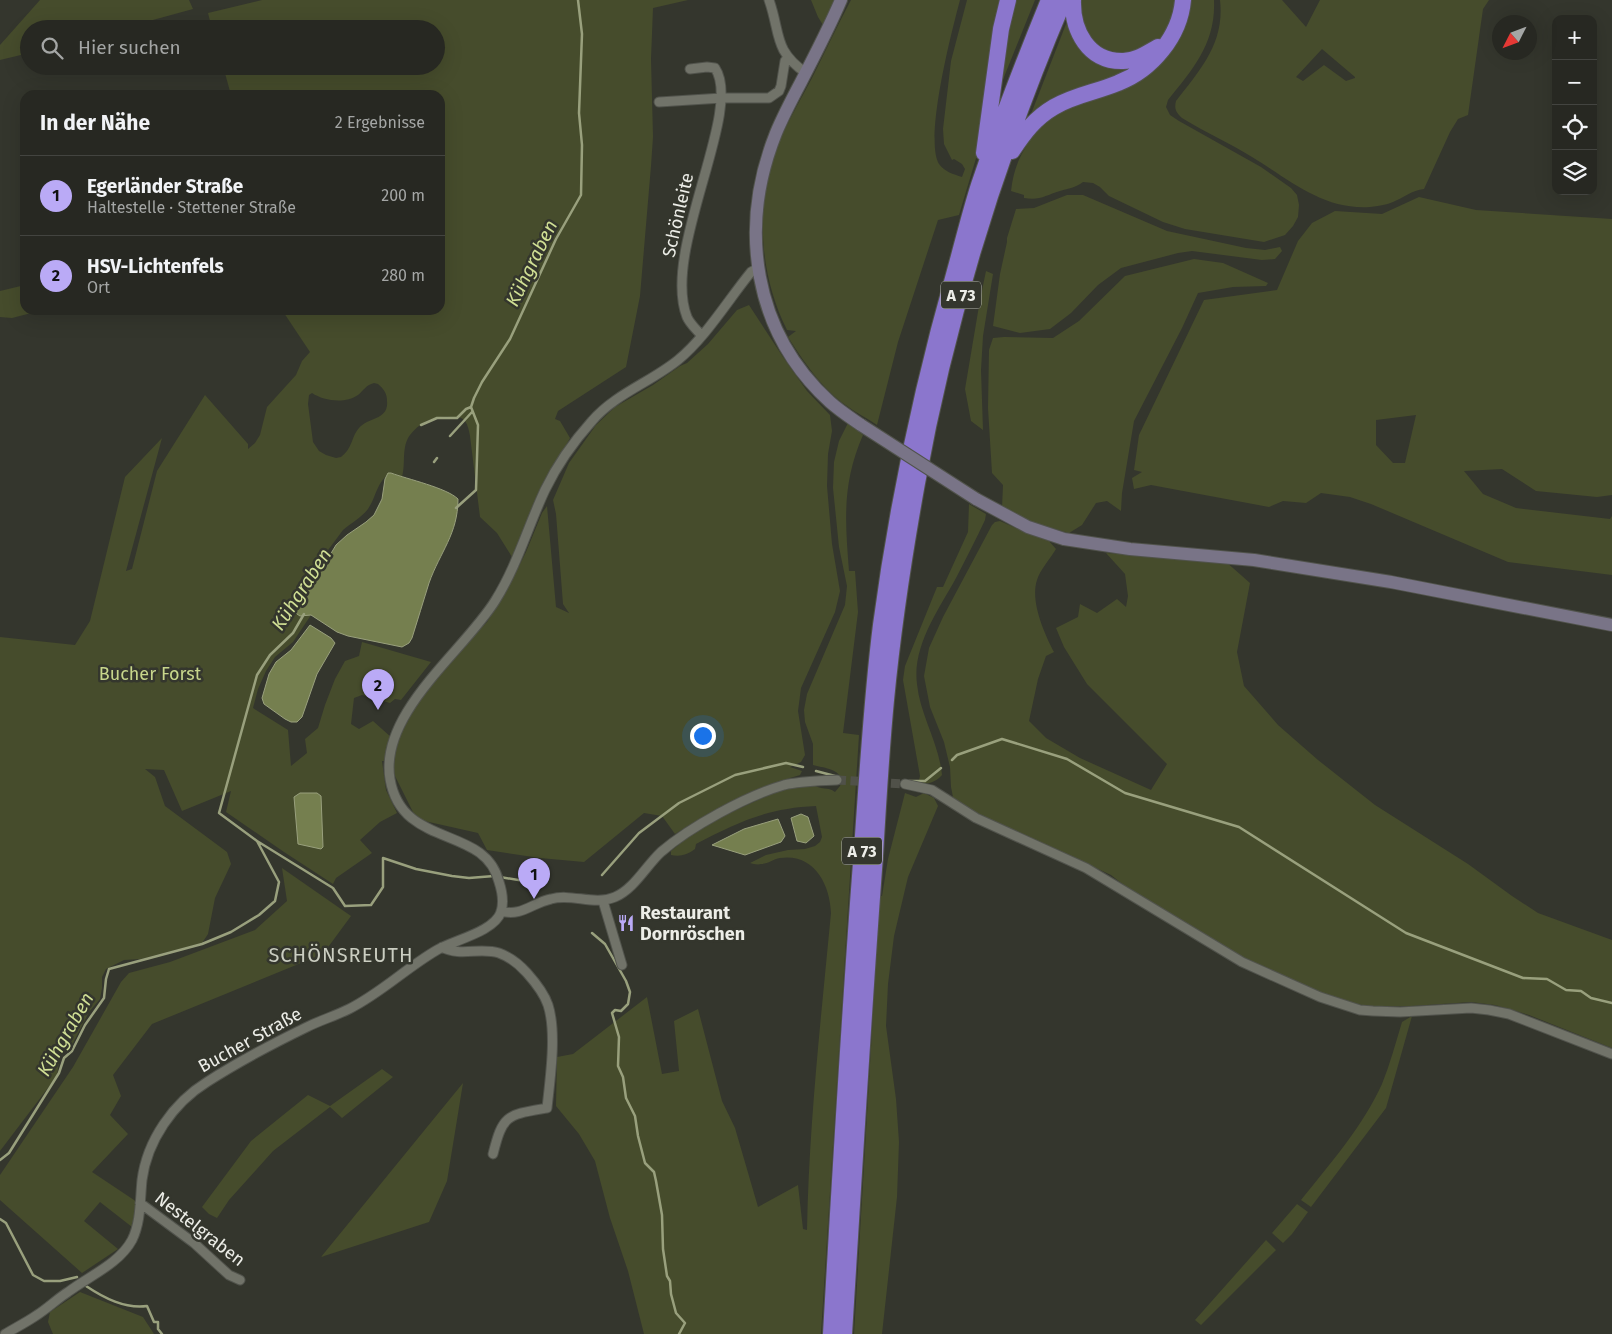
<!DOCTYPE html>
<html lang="de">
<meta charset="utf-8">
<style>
:root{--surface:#272822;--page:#33342f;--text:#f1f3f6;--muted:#a4a6a5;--line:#434440;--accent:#baaaf6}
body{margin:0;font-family:"Fira Sans",sans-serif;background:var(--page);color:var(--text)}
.controls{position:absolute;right:15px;top:15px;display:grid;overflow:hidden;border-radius:10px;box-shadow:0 5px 20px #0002}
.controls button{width:45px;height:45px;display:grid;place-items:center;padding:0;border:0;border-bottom:1px solid var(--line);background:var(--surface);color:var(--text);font:25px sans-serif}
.compass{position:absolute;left:1492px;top:15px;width:45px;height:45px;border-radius:50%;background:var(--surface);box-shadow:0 5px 20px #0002;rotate:228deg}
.you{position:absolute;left:702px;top:735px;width:18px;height:18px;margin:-12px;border:4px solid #fff;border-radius:50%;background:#1a73e8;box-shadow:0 0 0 8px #1a73e833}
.badge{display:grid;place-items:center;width:32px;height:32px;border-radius:50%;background:var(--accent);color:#111;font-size:16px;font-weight:700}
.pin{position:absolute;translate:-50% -41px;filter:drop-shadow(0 1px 2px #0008)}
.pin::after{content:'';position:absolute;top:26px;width:18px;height:15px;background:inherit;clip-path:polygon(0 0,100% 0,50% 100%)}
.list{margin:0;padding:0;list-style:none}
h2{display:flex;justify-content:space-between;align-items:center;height:65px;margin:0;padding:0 20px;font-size:21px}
h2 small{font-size:16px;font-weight:400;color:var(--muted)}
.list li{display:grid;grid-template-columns:32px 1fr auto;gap:15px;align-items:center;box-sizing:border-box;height:80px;padding:0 20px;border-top:1px solid var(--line)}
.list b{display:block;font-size:19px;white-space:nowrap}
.list p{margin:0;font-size:16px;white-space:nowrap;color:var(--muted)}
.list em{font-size:16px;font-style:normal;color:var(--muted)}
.icon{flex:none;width:28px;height:28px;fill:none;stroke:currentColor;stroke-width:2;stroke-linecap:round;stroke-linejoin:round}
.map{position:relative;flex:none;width:1612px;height:1334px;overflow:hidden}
.search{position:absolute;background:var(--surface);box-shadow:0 5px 20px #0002;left:20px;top:20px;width:425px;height:55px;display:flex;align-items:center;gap:12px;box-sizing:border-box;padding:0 18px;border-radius:28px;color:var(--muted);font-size:19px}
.panel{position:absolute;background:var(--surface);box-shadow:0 5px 20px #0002;left:20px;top:90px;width:425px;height:225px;border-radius:15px}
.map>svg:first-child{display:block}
.green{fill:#464c2c;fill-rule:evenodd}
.water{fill:#757f4f;stroke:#99a07d}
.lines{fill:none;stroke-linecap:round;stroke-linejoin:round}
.stream{stroke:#99a07d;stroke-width:2.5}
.street-tunnel{stroke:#505149;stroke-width:9;stroke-dasharray:9 4.5;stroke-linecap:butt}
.street-casing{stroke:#51534c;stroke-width:11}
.secondary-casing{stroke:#51534c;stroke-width:14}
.highway-casing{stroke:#51534c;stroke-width:18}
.street{stroke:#717369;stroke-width:9}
.secondary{stroke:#797487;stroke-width:12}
.highway{stroke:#8b76cd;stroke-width:16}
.secondary-bridge-casing{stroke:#51534c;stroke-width:14;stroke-linecap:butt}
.secondary-bridge{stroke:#797487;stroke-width:12}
.labels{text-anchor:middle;stroke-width:5;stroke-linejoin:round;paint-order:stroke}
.shield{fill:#34362d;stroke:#b5b6af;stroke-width:1}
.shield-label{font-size:16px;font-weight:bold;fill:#ecede7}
.street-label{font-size:18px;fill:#ecede7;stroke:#34362d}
.park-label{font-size:18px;fill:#c7d68b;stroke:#34362d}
.poi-label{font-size:18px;font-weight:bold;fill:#ecede7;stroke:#34362d;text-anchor:start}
.water-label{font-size:19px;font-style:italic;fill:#d0df94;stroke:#34362d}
.quarter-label{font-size:20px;letter-spacing:1px;fill:#cacdc1;stroke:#34362d}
</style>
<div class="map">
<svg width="1612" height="1334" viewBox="0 0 1612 1334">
<rect width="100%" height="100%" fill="#34362d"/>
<path class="green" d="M40,0H189L193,9L120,29H29V53L0,60V45Z
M262,0H688L653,8L651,59L653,137L651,166L640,296L626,367L558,411L555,419L560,421L570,438L537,499L512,557L497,533L480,517L470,436C469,431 468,425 465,421C461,416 456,417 450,417C435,415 420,422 410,435C401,447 406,464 402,477L391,473C377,480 376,498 368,509C361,518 351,523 343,530L302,585L283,622L294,611L311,615L293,642L275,657L266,671L258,689L253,708L288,730L291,766L307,753L305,739L318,728L325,705L335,679L345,661L359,656L362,642L431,662L401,700L395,699L390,703L362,695L354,698L351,724L359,729L373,721L392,738L387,761H382L386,790L397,813L380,822L360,840L372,853L336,878L333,884L284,852L226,812L231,791L182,811L164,770L145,769L155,777L165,806L227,852L231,864L215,898L208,934L202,943L141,959L124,960L106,969L102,977V988L100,999L89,1012L70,1049L64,1053L59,1062L57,1076L0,1151V637L75,645L90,621L125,477L162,438L126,571L132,569L157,471L205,395L248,444V449L255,443L260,435L267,407L296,375L302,361L310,352L282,310H440V95H231L223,66H436V29H212L208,13ZM374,383L378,384C384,389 387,394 387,401C389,420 368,417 359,428C351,437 353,448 341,457L336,458L326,455L319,451L313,442L308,404L309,395L312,393C324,401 345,404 358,395C364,390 366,385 374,383Z
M811,0H836L823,25L818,17Z
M851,0H960C952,30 924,139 939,164C945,172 953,174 962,177L965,169L962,164L954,159L952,160L944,144L943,129L951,61L967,0H1003L977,155L959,215L938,220L898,342L877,425C867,418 856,413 847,406C822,389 804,362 788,337L796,331L787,330C760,276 755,210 775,153C784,127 799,103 812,78C825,52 837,26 851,0Z
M1015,0H1035L998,92L1001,57Z
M1080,0H1176L1172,24L1158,42L1135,54L1105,51L1085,34Z
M1190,0H1214C1216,43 1193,69 1168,100L1166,107L1170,115L1179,121L1261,167L1291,188L1297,195L1299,205L1298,217L1293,226L1285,235L1264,242L1185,229L1163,222L1109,196L1100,187L1093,183L1083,182C1075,188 1069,188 1060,191C1046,195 1040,201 1024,198V195L1011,191C1015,157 1028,141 1050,117L1179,37C1186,25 1190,14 1190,0Z
M1220,0H1282L1306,27L1320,0H1489L1483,9L1468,115L1458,119L1450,132L1424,189C1412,190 1403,198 1393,202C1386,205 1378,206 1370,207C1323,210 1290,180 1252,157C1230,143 1204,132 1182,118C1176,112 1174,109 1176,101C1200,70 1225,43 1220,0ZM1322,49L1355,77V78L1346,81L1324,65L1303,81L1296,77Z
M1066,24L1069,26L1075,41L1138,66L1032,116L1031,114Z
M1067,195H1083L1167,231L1246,248L1265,250L1280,247L1282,251L1275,259L1262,260L1192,251L1178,253L1121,268L1098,285L1071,313L1050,329L1020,333L993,326L1000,274L1007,242V238L1016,209L1034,208Z
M1419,197L1476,210L1612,219V495L1597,497L1536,491L1502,469L1464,471L1483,494L1516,508L1610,519L1612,516V575L1508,562L1371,504L1350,497L1321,493L1306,503L1283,501L1269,507L1151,485L1134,489L1132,478L1142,472L1134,470L1139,435L1204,300L1277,290L1298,241L1312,223L1335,211L1382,214ZM1416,415L1405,463H1393L1376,445V420Z
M1194,259L1223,263L1268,283L1266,286L1233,287L1198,293L1182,328L1134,421L1122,493L1121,511L1107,501L1096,503L1082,525L1069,533L1031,522L1002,508L1003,485L992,473L988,408L989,350L993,338L1004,337L1053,338L1079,321L1125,276Z
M986,271L993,274L983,336L981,370L983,430L971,421L965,389L980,300Z
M25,285V310H43L12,318L0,317V291Z
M749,305L783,357L807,391L830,415L832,431L828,454L827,486L832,544L840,591L835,612L801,688L798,711L805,755L801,762L790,767L802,771L800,775C754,789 716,809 675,834L662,816L644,813L584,862L540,858L487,850L478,833L420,820L414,814L392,770L394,750L400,736L420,697L459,651L487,622L506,592L526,552L542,513L547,506L556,607L569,613L563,604L556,514L553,500L569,463L596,425L615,407L653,385L680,366L687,363L708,344L737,310Z
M848,423L863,435C842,483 845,520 849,571H855L858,612L843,733L859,735L821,1334H644L628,1271L610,1218L595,1161L579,1134L556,1106L557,1057L573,1054L647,997L662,1074L679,1071L674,1021L698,1009L722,1101L735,1128L758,1207L798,1185L803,1229L807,1230C809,1124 821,1018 831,913C830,884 814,853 780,858C773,859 768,864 761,864C758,865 753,864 750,863L766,855L788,850L805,849L815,846L820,842L822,837L816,806C768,808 738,822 696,844L695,849C687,855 680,857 671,855V851L695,831L723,816L782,789L812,784C821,791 828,786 835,792L840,786L842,779C837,768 823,768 813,765V744L805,722L804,710L807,694L845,605L847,586L839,547L833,488L834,462L839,441Z
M969,504L986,514L985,520C976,539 966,559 956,578C939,609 912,646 917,684C920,715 939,743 942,775C935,783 928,784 918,784L920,776L903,680L905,666L937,587H943L968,532Z
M1000,521L1027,533L1049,541L1056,549C1050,559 1040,570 1037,580C1030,601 1044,633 1054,652L1046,656L1038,679L1029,721L1046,738L1080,758L1151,790L1167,764L1087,684L1064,647L1056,628L1078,617L1080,604L1097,613L1117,599L1126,607L1128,596L1125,574L1106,553L1225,561L1250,583L1237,652L1244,686L1278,725L1318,760L1375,805L1468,864L1512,896L1538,913L1612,940V1048L1529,1015L1495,1005L1471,1002L1412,1006L1373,1007L1340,1001L1267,971L1228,951L1135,894L1111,875L985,817L972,811L953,797L951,787L950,767L944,742L930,707L924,676L929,648L943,617L992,525L995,522Z
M905,793L916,797L924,793L934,798L938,806L908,877L894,936L888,984L886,1026L896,1099L899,1142L897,1197L882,1334H854L880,896H882L888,859Z
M282,868L351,916L323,954L152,1024L113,1075L121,1096L110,1115L128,1134L92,1172L137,1202L132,1227L100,1202L84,1221L118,1249L82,1273L0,1200V1175L73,1067L121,982L129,973L170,962L255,930L287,901Z
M1412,1016L1386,1108L1311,1207L1301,1200C1330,1164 1363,1126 1382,1084C1390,1064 1396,1042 1402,1022Z
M382,1069L393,1077L342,1118L330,1107L273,1151L229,1200L217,1218L209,1214L202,1207L251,1141L308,1095L330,1106Z
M463,1083L447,1181L429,1222L321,1257Z
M1297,1204L1308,1212L1292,1234L1283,1243L1272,1233Z
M1266,1240L1276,1250L1201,1325L1195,1320Z
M80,1292L143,1317L154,1334H53L48,1322L50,1312Z"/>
<path class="water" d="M388,473H391C407,479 447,488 458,499C458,534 440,552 429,583C423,601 418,620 412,638L409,643L402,647L348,636L337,632L311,615L300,616C295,613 292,610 293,603L310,578L324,565L336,545L347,535L366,522L374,515L382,499L385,479Z
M310,625L331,638L335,643L317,674L302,717L297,722H291L285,719L264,704L262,698L269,674L276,662L291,650Z
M300,793H317L321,796L323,847L321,849L298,844L294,797Z
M801,814L808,817L814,836L806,843L797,841L791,818Z
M778,819L785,836L781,842L745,855L712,845L744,829Z"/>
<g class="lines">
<path class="stream" d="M421,425L437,418H457L466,409L471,407
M450,436L472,412
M434,462L437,458
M456,508L476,490L478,425L471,407L474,398L482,382L510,339L556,239L581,195L582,145L579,113L582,34L578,0
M952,760L957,755L1002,739L1067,759L1125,793L1239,827L1406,933L1523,978L1547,979L1566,990L1581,991L1591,998L1612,1003
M816,771L835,776
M909,781H925L941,768
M257,841L333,888L345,906L371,905L383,887V858L416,869L452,876L469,878L494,876
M602,875L639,833L679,803L735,775L786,763L803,767
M500,877L542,884
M592,933L605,944L626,981L630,992L628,1004L621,1011L615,1010L612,1013L619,1037L618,1066L623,1077L626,1098L635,1116L638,1136L645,1163L654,1172L656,1181L662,1215L663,1249L667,1276L670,1281L671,1294L676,1313L685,1323L679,1334
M0,1160L9,1153L59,1073L64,1058L72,1051L85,1025L104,998L106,979L109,969L202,944L231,932L259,915L275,901L279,882L257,841L219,813L257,675L270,655L293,633L304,614
M0,1219L6,1223L33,1275L44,1281H60L77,1277
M86,1286C104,1298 125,1309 147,1306L154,1322H158V1329L162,1334"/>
<path class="street-tunnel" d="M837,780L905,784"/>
<g class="street-casing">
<path id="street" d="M769,0C781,34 773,50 806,73
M690,69L707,67L715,68C744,111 661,251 687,317C690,324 697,330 701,335
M659,102L722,98H769L779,91L781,86L785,61L788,58
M905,784L932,790L976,818L1086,868L1242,962L1320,997L1360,1010L1373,1011L1400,1012L1471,1008L1489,1010L1509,1014L1612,1054
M603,901L622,965
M501,911C521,917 532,903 551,899C572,893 594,906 615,897C634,889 646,866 661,852C690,827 746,796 784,785C801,781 819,781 837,780
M442,947C460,957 480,947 499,953C510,957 519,964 527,973C535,982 544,993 548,1005C557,1033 550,1079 547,1108C507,1115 503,1114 493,1154
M140,1203L194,1243L229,1275L240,1280
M5,1334C15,1328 27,1322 37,1315C48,1308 57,1299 68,1292C89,1276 119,1264 132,1240C141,1222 140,1200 142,1180C147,1141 173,1103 207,1082C238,1062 274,1043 307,1027C321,1020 335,1016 349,1009C381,993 406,968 437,950C454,940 494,932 501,912C504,902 502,891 499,882C485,824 402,850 390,779C379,713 464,651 495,601C517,566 528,526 545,490C557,465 574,441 592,421C615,394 651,382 678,360C706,337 728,300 751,272L758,268"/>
</g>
<g class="secondary-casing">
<path id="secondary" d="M841,0C829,28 815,55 801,82C792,99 783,116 776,133C738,228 753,332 830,402C840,411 851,418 861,425
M976,499L1028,527L1064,539L1130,549L1254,560L1391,582L1612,625"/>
</g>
<g class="highway-casing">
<path id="highway" d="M1073,0C1072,30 1088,62 1123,61C1136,61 1147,53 1158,47
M1012,151C1024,133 1035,118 1054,107C1074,95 1097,92 1118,83C1152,70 1180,36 1183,0
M984,153L1001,29L1008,0
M831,1334C840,1177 849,1020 861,863C867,784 871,704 881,625C897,505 922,387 955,271C963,242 970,213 979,185C1000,123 1024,61 1049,0
M844,1334C854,1175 863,1016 875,856C878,804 881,752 886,700C893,627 904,555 917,483C947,317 998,155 1064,0"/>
</g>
<use href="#street" class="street"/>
<use href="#secondary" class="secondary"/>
<use href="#highway" class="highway"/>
<g class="secondary-bridge-casing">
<path id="secondary-bridge" d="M861,425L976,499"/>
</g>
<use href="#secondary-bridge" class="secondary-bridge"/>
</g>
<defs>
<g id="restaurant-bare" transform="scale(1.35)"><path d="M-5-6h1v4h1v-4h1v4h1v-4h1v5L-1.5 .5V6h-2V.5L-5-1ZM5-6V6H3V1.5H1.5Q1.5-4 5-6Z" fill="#baaaf6" stroke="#34362d" stroke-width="2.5" paint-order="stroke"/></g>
</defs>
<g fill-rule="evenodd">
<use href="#restaurant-bare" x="626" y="923"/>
</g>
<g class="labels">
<g class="shield">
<rect x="941" y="281.5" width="40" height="27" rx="4"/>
<rect x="842" y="837.5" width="40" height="27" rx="4"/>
</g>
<g class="shield-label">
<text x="961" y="301">A 73</text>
<text x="862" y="857">A 73</text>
</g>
<g class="street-label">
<text transform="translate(678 215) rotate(-77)" y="6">Schönleite</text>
<text transform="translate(250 1040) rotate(-29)" y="6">Bucher Straße</text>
<text transform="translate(200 1229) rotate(38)" y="6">Nestelgraben</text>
</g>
<g class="park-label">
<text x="150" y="680">Bucher Forst</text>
</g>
<g class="poi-label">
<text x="640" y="919">Restaurant<tspan x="640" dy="21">Dornröschen</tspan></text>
</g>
<g class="water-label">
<text transform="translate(531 263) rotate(-64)" y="7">Kühgraben</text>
<text transform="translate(301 589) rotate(-57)" y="7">Kühgraben</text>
<text transform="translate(65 1034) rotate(-60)" y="7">Kühgraben</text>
</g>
<g class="quarter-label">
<text x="341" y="962">SCHÖNSREUTH</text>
</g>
</g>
</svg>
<div class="controls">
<button>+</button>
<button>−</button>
<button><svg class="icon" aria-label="locate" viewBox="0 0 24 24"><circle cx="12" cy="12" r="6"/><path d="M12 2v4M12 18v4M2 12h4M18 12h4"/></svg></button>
<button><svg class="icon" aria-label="layers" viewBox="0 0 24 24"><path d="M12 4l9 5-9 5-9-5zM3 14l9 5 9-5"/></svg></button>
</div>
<svg class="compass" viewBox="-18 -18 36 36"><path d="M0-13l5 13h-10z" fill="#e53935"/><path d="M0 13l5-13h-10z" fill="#a4a6a5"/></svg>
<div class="you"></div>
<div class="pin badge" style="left:534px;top:899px">1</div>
<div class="pin badge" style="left:378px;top:710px">2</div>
<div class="search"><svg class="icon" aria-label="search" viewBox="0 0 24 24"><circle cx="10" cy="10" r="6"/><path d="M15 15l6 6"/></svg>Hier suchen</div>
<section class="panel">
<h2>In der Nähe<small>2 Ergebnisse</small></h2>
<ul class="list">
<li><span class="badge">1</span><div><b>Egerländer Straße</b><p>Haltestelle · Stettener Straße</p></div><em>200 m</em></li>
<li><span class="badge">2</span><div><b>HSV-Lichtenfels</b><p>Ort</p></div><em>280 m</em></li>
</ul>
</section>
</div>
